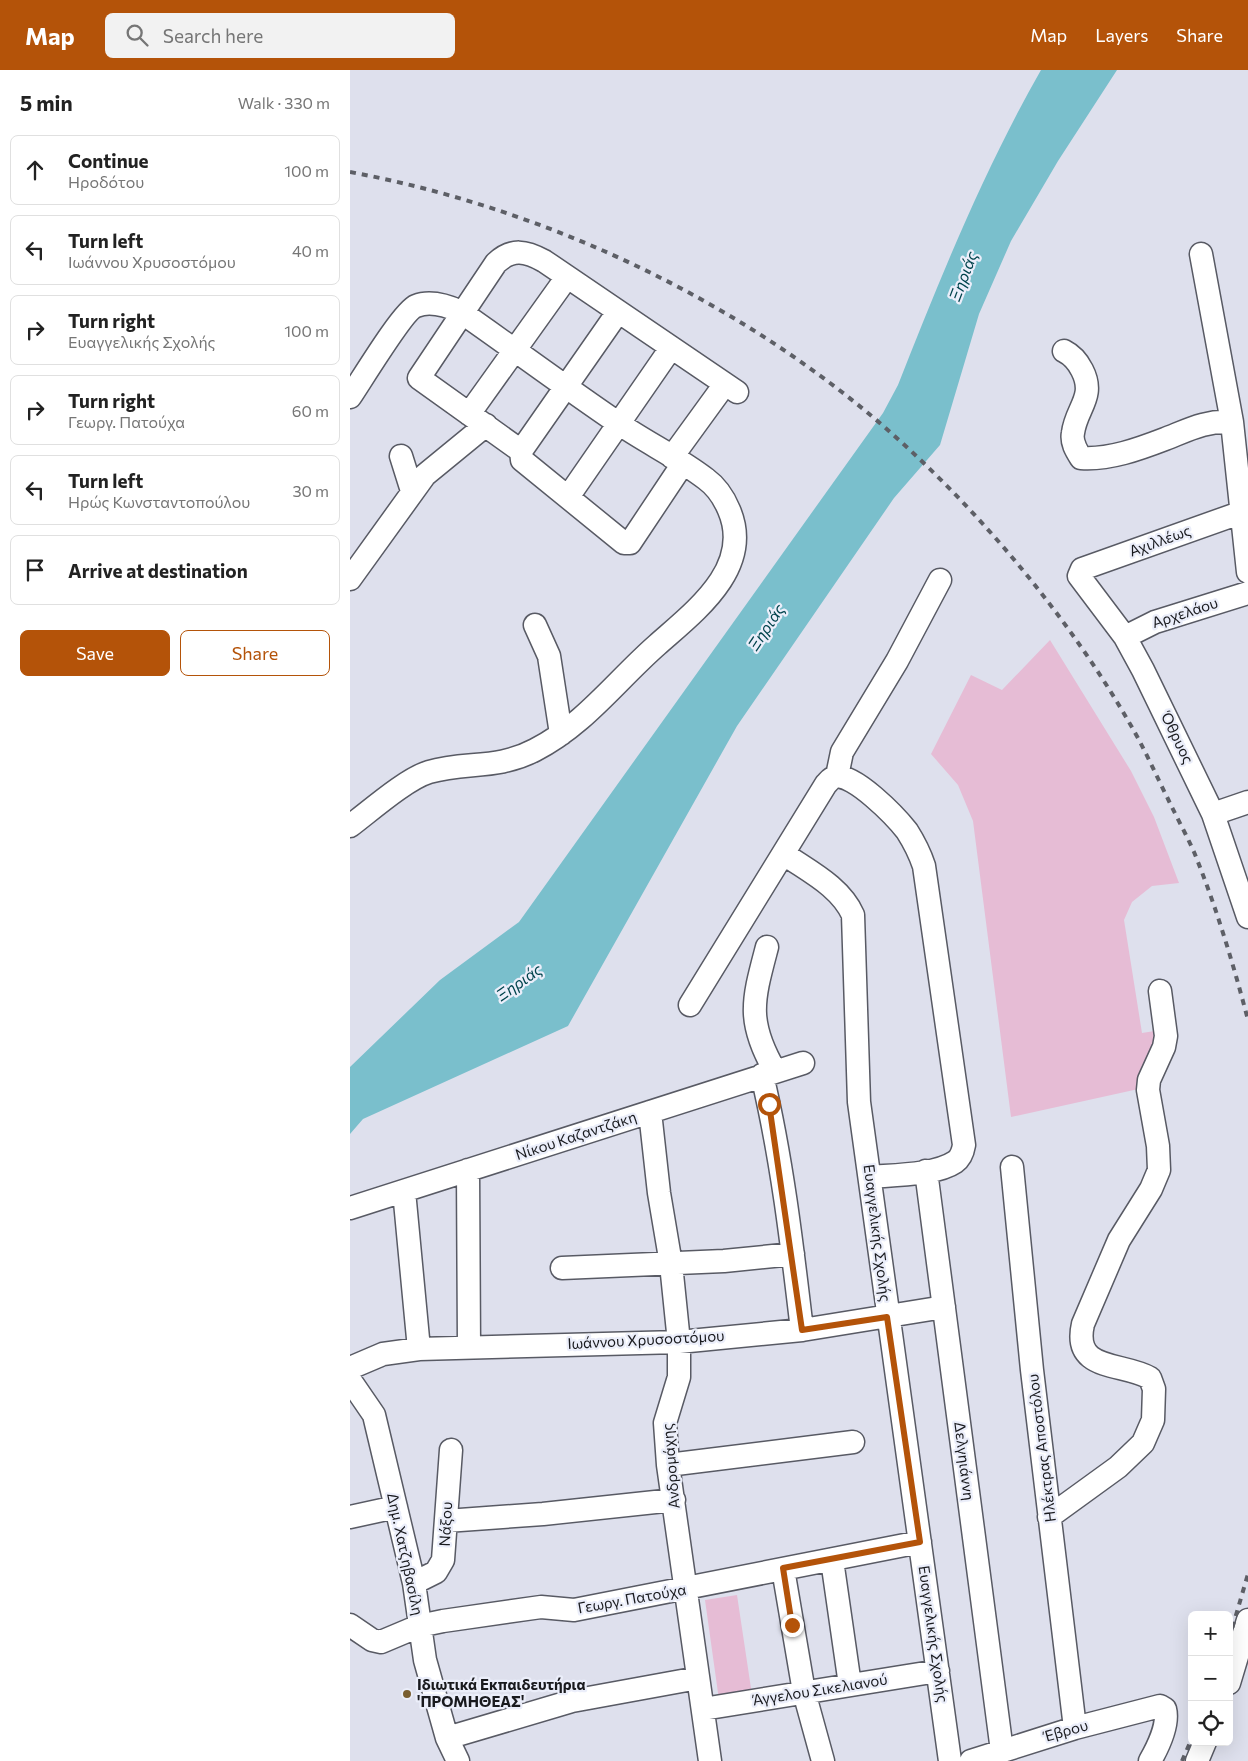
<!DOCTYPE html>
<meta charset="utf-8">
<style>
:root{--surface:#fff;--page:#f2f2f2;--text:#222;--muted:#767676;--line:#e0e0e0;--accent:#b45309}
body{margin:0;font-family:Commissioner,sans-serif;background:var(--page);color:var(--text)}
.controls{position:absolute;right:15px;bottom:15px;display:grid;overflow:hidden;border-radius:8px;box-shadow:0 5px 20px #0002}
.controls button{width:45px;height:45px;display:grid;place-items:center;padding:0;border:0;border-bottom:1px solid var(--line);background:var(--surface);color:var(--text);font:25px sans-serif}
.stop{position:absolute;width:15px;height:15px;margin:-11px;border:4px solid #b45309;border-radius:50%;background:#fff}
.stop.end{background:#b45309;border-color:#fff;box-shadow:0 1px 5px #0008}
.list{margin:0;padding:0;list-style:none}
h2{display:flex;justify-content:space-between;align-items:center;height:65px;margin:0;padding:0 20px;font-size:21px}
h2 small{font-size:16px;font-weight:400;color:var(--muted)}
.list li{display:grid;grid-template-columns:32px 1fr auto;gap:15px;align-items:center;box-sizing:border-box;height:70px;margin:0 10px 10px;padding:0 10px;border:1px solid var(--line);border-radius:8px}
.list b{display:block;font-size:19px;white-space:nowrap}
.list p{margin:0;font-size:16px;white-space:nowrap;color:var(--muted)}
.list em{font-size:16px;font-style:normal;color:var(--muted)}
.actions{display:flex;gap:10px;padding:15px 20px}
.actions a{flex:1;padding:11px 0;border:1px solid var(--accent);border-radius:8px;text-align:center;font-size:18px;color:var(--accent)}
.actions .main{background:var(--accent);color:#fff}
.icon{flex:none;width:28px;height:28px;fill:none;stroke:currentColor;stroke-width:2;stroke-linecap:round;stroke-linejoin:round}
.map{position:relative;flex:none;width:898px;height:1691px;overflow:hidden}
header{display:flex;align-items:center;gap:30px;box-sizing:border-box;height:70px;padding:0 25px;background:var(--accent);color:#fff}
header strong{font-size:24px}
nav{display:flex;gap:28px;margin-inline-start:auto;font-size:18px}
.search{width:350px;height:45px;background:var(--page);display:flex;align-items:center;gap:12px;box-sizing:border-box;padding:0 18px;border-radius:8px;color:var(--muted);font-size:19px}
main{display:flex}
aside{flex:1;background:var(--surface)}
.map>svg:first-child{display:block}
.green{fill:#e6bcd5}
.water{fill:#7abfcc}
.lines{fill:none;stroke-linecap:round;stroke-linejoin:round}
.minor-casing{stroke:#585a64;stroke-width:25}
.minor{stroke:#fff;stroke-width:22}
.rail{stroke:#5d5f66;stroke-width:4;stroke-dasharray:6 6;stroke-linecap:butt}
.route{stroke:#b45309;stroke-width:6}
.poi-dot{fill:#795e30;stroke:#ebeefa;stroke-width:2}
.labels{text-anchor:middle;stroke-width:4.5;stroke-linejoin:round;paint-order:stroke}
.street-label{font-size:15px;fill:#191a1e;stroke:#ebeefa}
.poi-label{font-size:15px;font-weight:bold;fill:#191a1e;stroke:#ebeefa;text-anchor:start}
.water-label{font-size:16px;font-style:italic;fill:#00434c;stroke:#ebeefa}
</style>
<header>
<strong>Map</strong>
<div class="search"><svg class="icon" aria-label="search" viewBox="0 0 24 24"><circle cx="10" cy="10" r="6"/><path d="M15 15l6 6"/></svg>Search here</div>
<nav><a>Map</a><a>Layers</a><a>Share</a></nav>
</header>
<main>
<aside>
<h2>5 min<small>Walk · 330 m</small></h2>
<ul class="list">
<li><svg class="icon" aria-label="ahead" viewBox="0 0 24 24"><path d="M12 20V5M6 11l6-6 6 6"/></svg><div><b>Continue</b><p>Ηροδότου</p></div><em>100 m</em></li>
<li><svg class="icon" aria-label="left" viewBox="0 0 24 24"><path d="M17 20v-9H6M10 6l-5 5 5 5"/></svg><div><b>Turn left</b><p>Ιωάννου Χρυσοστόμου</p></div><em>40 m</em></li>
<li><svg class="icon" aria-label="right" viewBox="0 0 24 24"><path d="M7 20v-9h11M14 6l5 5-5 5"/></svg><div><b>Turn right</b><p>Ευαγγελικής Σχολής</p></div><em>100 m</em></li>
<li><svg class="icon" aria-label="right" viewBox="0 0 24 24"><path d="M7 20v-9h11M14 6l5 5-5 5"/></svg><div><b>Turn right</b><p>Γεωργ. Πατούχα</p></div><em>60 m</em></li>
<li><svg class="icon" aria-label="left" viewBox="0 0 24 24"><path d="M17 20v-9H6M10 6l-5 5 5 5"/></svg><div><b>Turn left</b><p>Ηρώς Κωνσταντοπούλου</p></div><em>30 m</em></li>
<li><svg class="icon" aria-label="arrive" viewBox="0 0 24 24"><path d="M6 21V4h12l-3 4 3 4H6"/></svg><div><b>Arrive at destination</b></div></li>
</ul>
<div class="actions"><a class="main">Save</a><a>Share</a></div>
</aside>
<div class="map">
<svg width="898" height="1691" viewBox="0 0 898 1691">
<rect width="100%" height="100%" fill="#dee0ed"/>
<path class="green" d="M700,570L781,701L804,747L829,813L802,816L782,832L774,850L792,963L811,960L793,1018L661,1047L623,751L608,715L581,684L621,605L652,620Z
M387,1525L402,1625L369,1630L355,1530Z"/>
<path class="water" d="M691,0H767L708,91L661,171L629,244L590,375L544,428L387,656L218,956L13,1049L0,1064V997L90,910L169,852L533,343L548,315C590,208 634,100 691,0Z"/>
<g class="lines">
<g class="minor-casing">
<path id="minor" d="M851,184L882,352L898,502
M714,281C722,285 728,292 732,300C746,327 726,338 723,363C721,372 726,380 731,388C759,390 789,379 815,369C838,360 856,350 882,352
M0,327C11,311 53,241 66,236C81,230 98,236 111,242C164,279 215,317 268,353C297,373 329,388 356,409C367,417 374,428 379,440C404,498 344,542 307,575C266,611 234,655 185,680C147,700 116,691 79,702C56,709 20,741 0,756
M119,344L217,207
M171,381L268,242
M51,386L62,421
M322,387L375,314
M332,395L280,473H274L172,390L171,381L69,308L146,193C162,178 176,181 194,191L387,322
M218,427L321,278
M898,440L732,499L729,506L775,567L793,600L863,744L898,847
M0,509L75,405L136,355
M185,555L199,586L211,664
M775,567L805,552L898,523
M487,706L492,682L547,591L590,510
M863,744L898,732
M434,784C458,801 490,816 503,845L509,1032L600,1691
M417,877C403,930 396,951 425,1001
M340,935L476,714C479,711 481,708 485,707C503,702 546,747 557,761C564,772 570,784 574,796L614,1075C613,1081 611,1088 605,1092C586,1105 544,1105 520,1107
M412,1005C432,1089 442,1175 452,1260
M300,1042L309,1123L321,1194L329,1272V1307L315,1353L318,1395L360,1691
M662,1097L682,1300L725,1658
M118,1100L119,1277
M576,1101L652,1681
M54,1121L69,1279
M0,1138L453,993
M212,1198L374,1191L443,1184
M0,1298L33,1284L69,1279L329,1272L452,1260L594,1237
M0,1310L24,1345L64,1513L75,1590L97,1668L108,1691
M318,1395L503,1372
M0,1447L46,1437
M699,1447L768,1397L793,1373L803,1350L804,1319L800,1308C772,1292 722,1302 733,1254L769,1170L801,1119L809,1100L808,1076L798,1020L799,1010L814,977L816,966L810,921
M96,1451L193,1444L324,1430
M482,1490L500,1615
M433,1499L454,1622L473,1691
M64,1513L86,1502L93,1490L101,1380
M0,1555L22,1570L31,1572L69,1556L93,1551L191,1537L224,1540L570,1472
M879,1613L898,1550
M353,1639L588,1601
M97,1668L222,1631L348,1608
M621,1691L725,1658L810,1636L815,1639C819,1654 808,1677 800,1691
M847,1691L855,1672"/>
</g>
<use href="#minor" class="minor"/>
<path class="rail" d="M0,102C187,137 372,222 518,343C622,430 724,551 789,670C799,689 808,709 818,729C826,746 836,764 844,782C866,836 883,893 898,950
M879,1569L898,1504
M832,1691L842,1668"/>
</g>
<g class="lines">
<path class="route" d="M419,1034L452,1260L537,1247L570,1472L433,1498L442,1555"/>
</g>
<circle class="poi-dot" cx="57" cy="1624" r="5"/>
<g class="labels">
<g class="street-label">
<text transform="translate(810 471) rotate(-20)" y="5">Αχιλλέως</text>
<text transform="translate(835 543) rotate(-18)" y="5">Αρχελάου</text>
<text transform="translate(827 668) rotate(64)" y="5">Όθρυος</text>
<text transform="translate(226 1066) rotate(-18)" y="5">Νίκου Καζαντζάκη</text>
<text transform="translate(527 1163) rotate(83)" y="5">Ευαγγελικής Σχολής</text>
<text transform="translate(296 1270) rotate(-3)" y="5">Ιωάννου Χρυσοστόμου</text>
<text transform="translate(692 1378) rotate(-97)" y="5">Ηλέκτρας Αποστόλου</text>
<text transform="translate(614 1391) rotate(83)" y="5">Δελγηιάννη</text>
<text transform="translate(321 1396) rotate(-95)" y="5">Ανδρομάχης</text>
<text transform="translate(96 1454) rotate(-87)" y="5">Νάξου</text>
<text transform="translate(55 1484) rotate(78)" y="5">Δημ. Χατζηβασίλη</text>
<text transform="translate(282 1529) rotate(-10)" y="5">Γεωργ. Πατούχα</text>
<text transform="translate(583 1564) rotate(82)" y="5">Ευαγγελικής Σχολής</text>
<text transform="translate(470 1620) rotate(-9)" y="5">Άγγελου Σικελιανού</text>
<text transform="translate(716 1661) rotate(-16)" y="5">Έβρου</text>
</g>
<g class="poi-label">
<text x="67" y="1620">Ιδιωτικά Εκπαιδευτήρια<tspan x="67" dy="17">'ΠΡΟΜΗΘΕΑΣ'</tspan></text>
</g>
<g class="water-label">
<text transform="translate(613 206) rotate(-69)" y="6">Ξηριάς</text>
<text transform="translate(416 557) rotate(-56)" y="6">Ξηριάς</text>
<text transform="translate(169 912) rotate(-35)" y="6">Ξηριάς</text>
</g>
</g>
</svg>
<div class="controls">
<button>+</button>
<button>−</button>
<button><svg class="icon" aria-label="locate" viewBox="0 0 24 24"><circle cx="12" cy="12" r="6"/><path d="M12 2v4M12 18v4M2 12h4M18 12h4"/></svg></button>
</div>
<div class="stop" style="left:419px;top:1034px"></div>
<div class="stop end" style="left:442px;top:1555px"></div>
</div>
</main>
